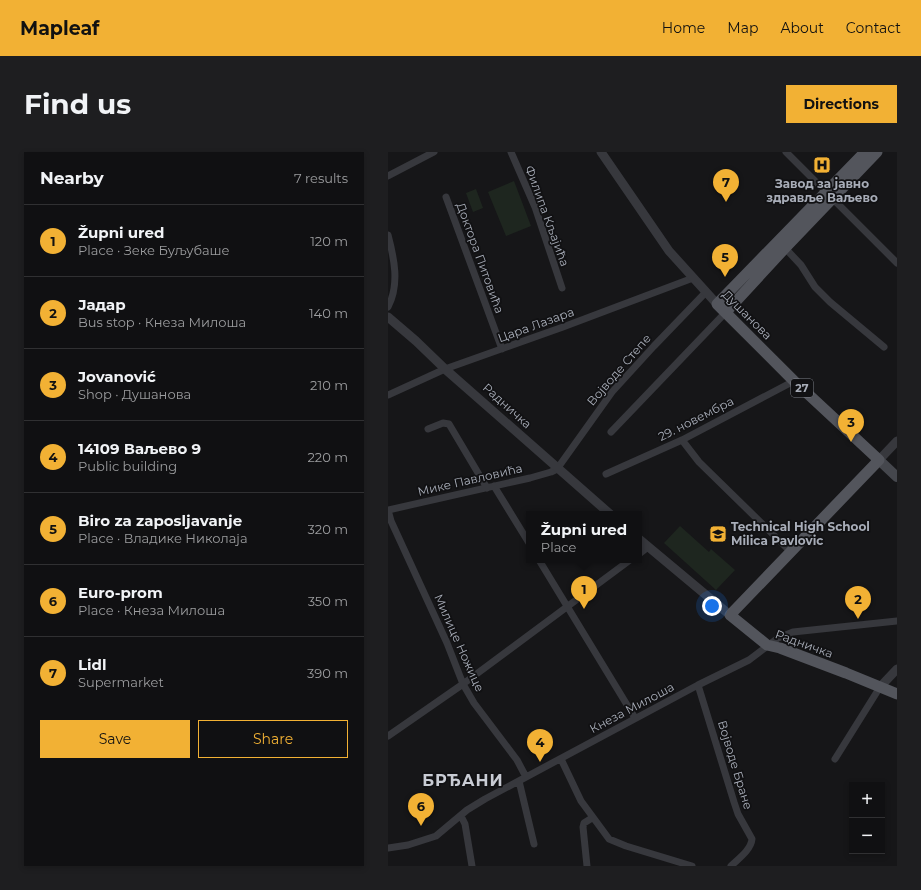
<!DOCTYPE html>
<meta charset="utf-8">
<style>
:root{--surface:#101012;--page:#1e1e20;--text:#f1f3f6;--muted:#9c9d9f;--line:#303032;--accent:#f2b134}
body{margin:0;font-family:Montserrat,sans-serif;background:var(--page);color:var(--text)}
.controls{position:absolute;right:12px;bottom:12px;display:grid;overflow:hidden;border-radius:0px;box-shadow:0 2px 6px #0003}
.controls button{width:36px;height:36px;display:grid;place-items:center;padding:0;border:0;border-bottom:1px solid var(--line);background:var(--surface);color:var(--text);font:20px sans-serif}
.you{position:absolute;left:324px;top:454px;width:14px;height:14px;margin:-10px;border:3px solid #fff;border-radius:50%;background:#1a73e8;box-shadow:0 0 0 6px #1a73e833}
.badge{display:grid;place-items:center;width:26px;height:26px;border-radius:50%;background:var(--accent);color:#111;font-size:13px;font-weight:700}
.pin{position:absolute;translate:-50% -33px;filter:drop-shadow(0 1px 2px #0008)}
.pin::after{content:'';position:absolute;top:21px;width:14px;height:12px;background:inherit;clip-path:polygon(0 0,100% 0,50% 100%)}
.popup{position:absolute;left:138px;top:359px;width:116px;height:52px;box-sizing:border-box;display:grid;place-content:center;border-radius:0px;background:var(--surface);filter:drop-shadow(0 1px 3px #0005);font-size:13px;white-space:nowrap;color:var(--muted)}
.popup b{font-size:15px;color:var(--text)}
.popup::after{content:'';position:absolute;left:50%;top:100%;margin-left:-8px;border:8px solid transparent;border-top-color:var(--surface)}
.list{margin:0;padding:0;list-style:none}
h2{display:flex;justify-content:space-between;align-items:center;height:52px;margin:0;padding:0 16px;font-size:17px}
h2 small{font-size:13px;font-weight:400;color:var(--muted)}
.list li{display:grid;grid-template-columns:26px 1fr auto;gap:12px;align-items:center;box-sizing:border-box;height:72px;padding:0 16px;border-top:1px solid var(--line)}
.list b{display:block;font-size:15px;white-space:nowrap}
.list p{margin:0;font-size:13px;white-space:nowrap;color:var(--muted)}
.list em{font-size:13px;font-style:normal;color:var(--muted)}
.actions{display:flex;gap:8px;padding:12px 16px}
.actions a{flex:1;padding:9px 0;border:1px solid var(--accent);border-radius:0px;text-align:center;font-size:14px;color:var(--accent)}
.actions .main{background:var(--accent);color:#111}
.map{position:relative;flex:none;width:509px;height:714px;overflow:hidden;border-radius:0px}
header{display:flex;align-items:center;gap:24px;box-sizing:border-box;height:56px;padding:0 20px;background:var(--accent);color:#111}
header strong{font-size:19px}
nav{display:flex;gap:22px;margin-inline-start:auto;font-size:14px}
.intro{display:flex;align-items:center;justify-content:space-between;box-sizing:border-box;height:96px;padding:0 24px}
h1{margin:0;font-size:28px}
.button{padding:10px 18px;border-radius:0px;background:var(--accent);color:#111;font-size:14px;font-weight:700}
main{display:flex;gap:24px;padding:0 24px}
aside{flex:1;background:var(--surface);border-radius:0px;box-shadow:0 2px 6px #0003}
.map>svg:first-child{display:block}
.pitch{fill:#1e261f}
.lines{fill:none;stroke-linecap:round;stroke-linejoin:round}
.minor{stroke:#37383d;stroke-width:7}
.tertiary{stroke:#37383d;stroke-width:9}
.secondary{stroke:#45474d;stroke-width:10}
.primary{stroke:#53555c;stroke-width:11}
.labels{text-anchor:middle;stroke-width:3.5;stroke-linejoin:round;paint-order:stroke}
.shield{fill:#111113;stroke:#7b7e86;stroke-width:1}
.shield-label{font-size:11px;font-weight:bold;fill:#a8adb8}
.poi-label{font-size:12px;font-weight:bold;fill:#a8adb8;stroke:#111113}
.street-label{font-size:12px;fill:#a8adb8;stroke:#111113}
.district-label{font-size:16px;font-weight:bold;letter-spacing:1px;fill:#c9ccd4;stroke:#111113}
</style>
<header>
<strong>Mapleaf</strong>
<nav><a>Home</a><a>Map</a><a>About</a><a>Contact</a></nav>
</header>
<div class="intro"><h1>Find us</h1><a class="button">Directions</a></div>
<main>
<aside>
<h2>Nearby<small>7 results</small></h2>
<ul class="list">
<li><span class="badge">1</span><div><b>Župni ured</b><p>Place · Зеке Буљубаше</p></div><em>120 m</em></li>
<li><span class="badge">2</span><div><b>Јадар</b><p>Bus stop · Кнеза Милоша</p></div><em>140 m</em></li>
<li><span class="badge">3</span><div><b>Jovanović</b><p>Shop · Душанова</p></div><em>210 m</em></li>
<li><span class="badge">4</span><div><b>14109 Ваљево 9</b><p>Public building</p></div><em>220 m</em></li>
<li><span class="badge">5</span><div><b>Biro za zaposljavanje</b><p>Place · Владике Николаја</p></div><em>320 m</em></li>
<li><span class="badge">6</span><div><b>Euro-prom</b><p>Place · Кнеза Милоша</p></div><em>350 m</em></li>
<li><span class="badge">7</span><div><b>Lidl</b><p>Supermarket</p></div><em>390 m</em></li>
</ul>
<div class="actions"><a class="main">Save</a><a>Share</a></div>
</aside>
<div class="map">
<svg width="509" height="714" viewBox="0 0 509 714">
<rect width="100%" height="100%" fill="#161618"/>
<path class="pitch" d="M126,29L143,74L118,84L100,40Z
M88,37L95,56L85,60L78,41Z
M292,374L321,400L323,397L347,418L328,438L276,391Z"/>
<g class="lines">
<path class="minor" d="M123,0L147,55L174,136
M398,0L509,111
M0,24L46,0
M58,45L114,197
M0,83C6,106 12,132 0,155
M397,96L413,113L427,135L442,150L496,195
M0,243L57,217L175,175L305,126
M40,277L55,271L61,272L99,336
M223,280L338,160
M294,288L311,310L403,400
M218,322L294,288L406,229
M106,334L141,391
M0,358L142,326L163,320L169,317L224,240L266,194L318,140
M0,358L3,369L59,491L75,532L86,551L129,608L138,625
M251,402L260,395
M151,408L247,566
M310,533L346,650L350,662L364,687C363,698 350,707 343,714
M0,584L75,532L242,408
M173,607L193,649L221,687L238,694L304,714
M447,607L492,535
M131,629L146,692
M73,664L77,672L84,714
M0,696L20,693L48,684L79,658L97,647L310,533L361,508L390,486L405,480L509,469
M199,714L195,675L196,671L204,666"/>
<path class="tertiary" d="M213,0L281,99L329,152
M0,165L28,189L57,217L222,362
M491,308L509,289
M251,387L342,463
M492,535L509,517"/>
<path class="secondary" d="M491,308L509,325"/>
<path class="primary" d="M477,0L329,152L406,229L491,308L342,463L379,493L392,496L458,521L509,542
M338,160L397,96L489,0"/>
</g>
<defs>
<g id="hospital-square" transform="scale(0.9)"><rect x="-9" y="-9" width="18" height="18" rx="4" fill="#f2b134" stroke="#111113"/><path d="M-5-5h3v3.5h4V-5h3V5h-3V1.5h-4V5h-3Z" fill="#111"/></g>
<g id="school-square" transform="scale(0.9)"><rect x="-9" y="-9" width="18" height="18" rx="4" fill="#f2b134" stroke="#111113"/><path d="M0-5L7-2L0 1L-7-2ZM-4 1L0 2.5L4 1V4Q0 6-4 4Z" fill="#111"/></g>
</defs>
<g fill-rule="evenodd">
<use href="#hospital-square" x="434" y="13"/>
<use href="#school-square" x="330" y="382"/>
</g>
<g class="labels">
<rect class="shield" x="403" y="227" width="22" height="18" rx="3"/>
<g class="shield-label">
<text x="414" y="240">27</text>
</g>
<g class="poi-label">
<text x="434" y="36">Завод за јавно<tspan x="434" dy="14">здравље Ваљево</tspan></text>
<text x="343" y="379" text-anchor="start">Technical High School<tspan x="343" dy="14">Milica Pavlovic</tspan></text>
</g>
<g class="street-label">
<text transform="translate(159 64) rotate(70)" y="4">Филипа Кљајића</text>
<text transform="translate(92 106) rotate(70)" y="4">Доктора Питовића</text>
<text transform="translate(359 163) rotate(45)" y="4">Душанова</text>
<text transform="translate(148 173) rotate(-20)" y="4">Цара Лазара</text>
<text transform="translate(231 218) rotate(-49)" y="4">Војводе Степе</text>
<text transform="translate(119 254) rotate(42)" y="4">Радничка</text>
<text transform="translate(308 267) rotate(-27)" y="4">29. новембра</text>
<text transform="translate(82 328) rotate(-13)" y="4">Мике Павловића</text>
<text transform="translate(71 491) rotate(66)" y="4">Милице Ножице</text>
<text transform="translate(416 492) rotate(20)" y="4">Радничка</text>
<text transform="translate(244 556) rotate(-28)" y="4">Кнеза Милоша</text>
<text transform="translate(347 613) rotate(73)" y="4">Војводе Бране</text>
</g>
<g class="district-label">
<text x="75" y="634">БРЂАНИ</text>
</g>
</g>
</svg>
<div class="controls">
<button>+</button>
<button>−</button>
</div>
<div class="you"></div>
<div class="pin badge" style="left:196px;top:457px">1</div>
<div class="popup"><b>Župni ured</b>Place</div>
<div class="pin badge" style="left:470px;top:467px">2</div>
<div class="pin badge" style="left:463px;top:290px">3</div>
<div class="pin badge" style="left:152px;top:610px">4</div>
<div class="pin badge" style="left:337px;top:125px">5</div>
<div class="pin badge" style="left:33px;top:674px">6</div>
<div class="pin badge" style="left:338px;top:50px">7</div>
</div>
</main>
